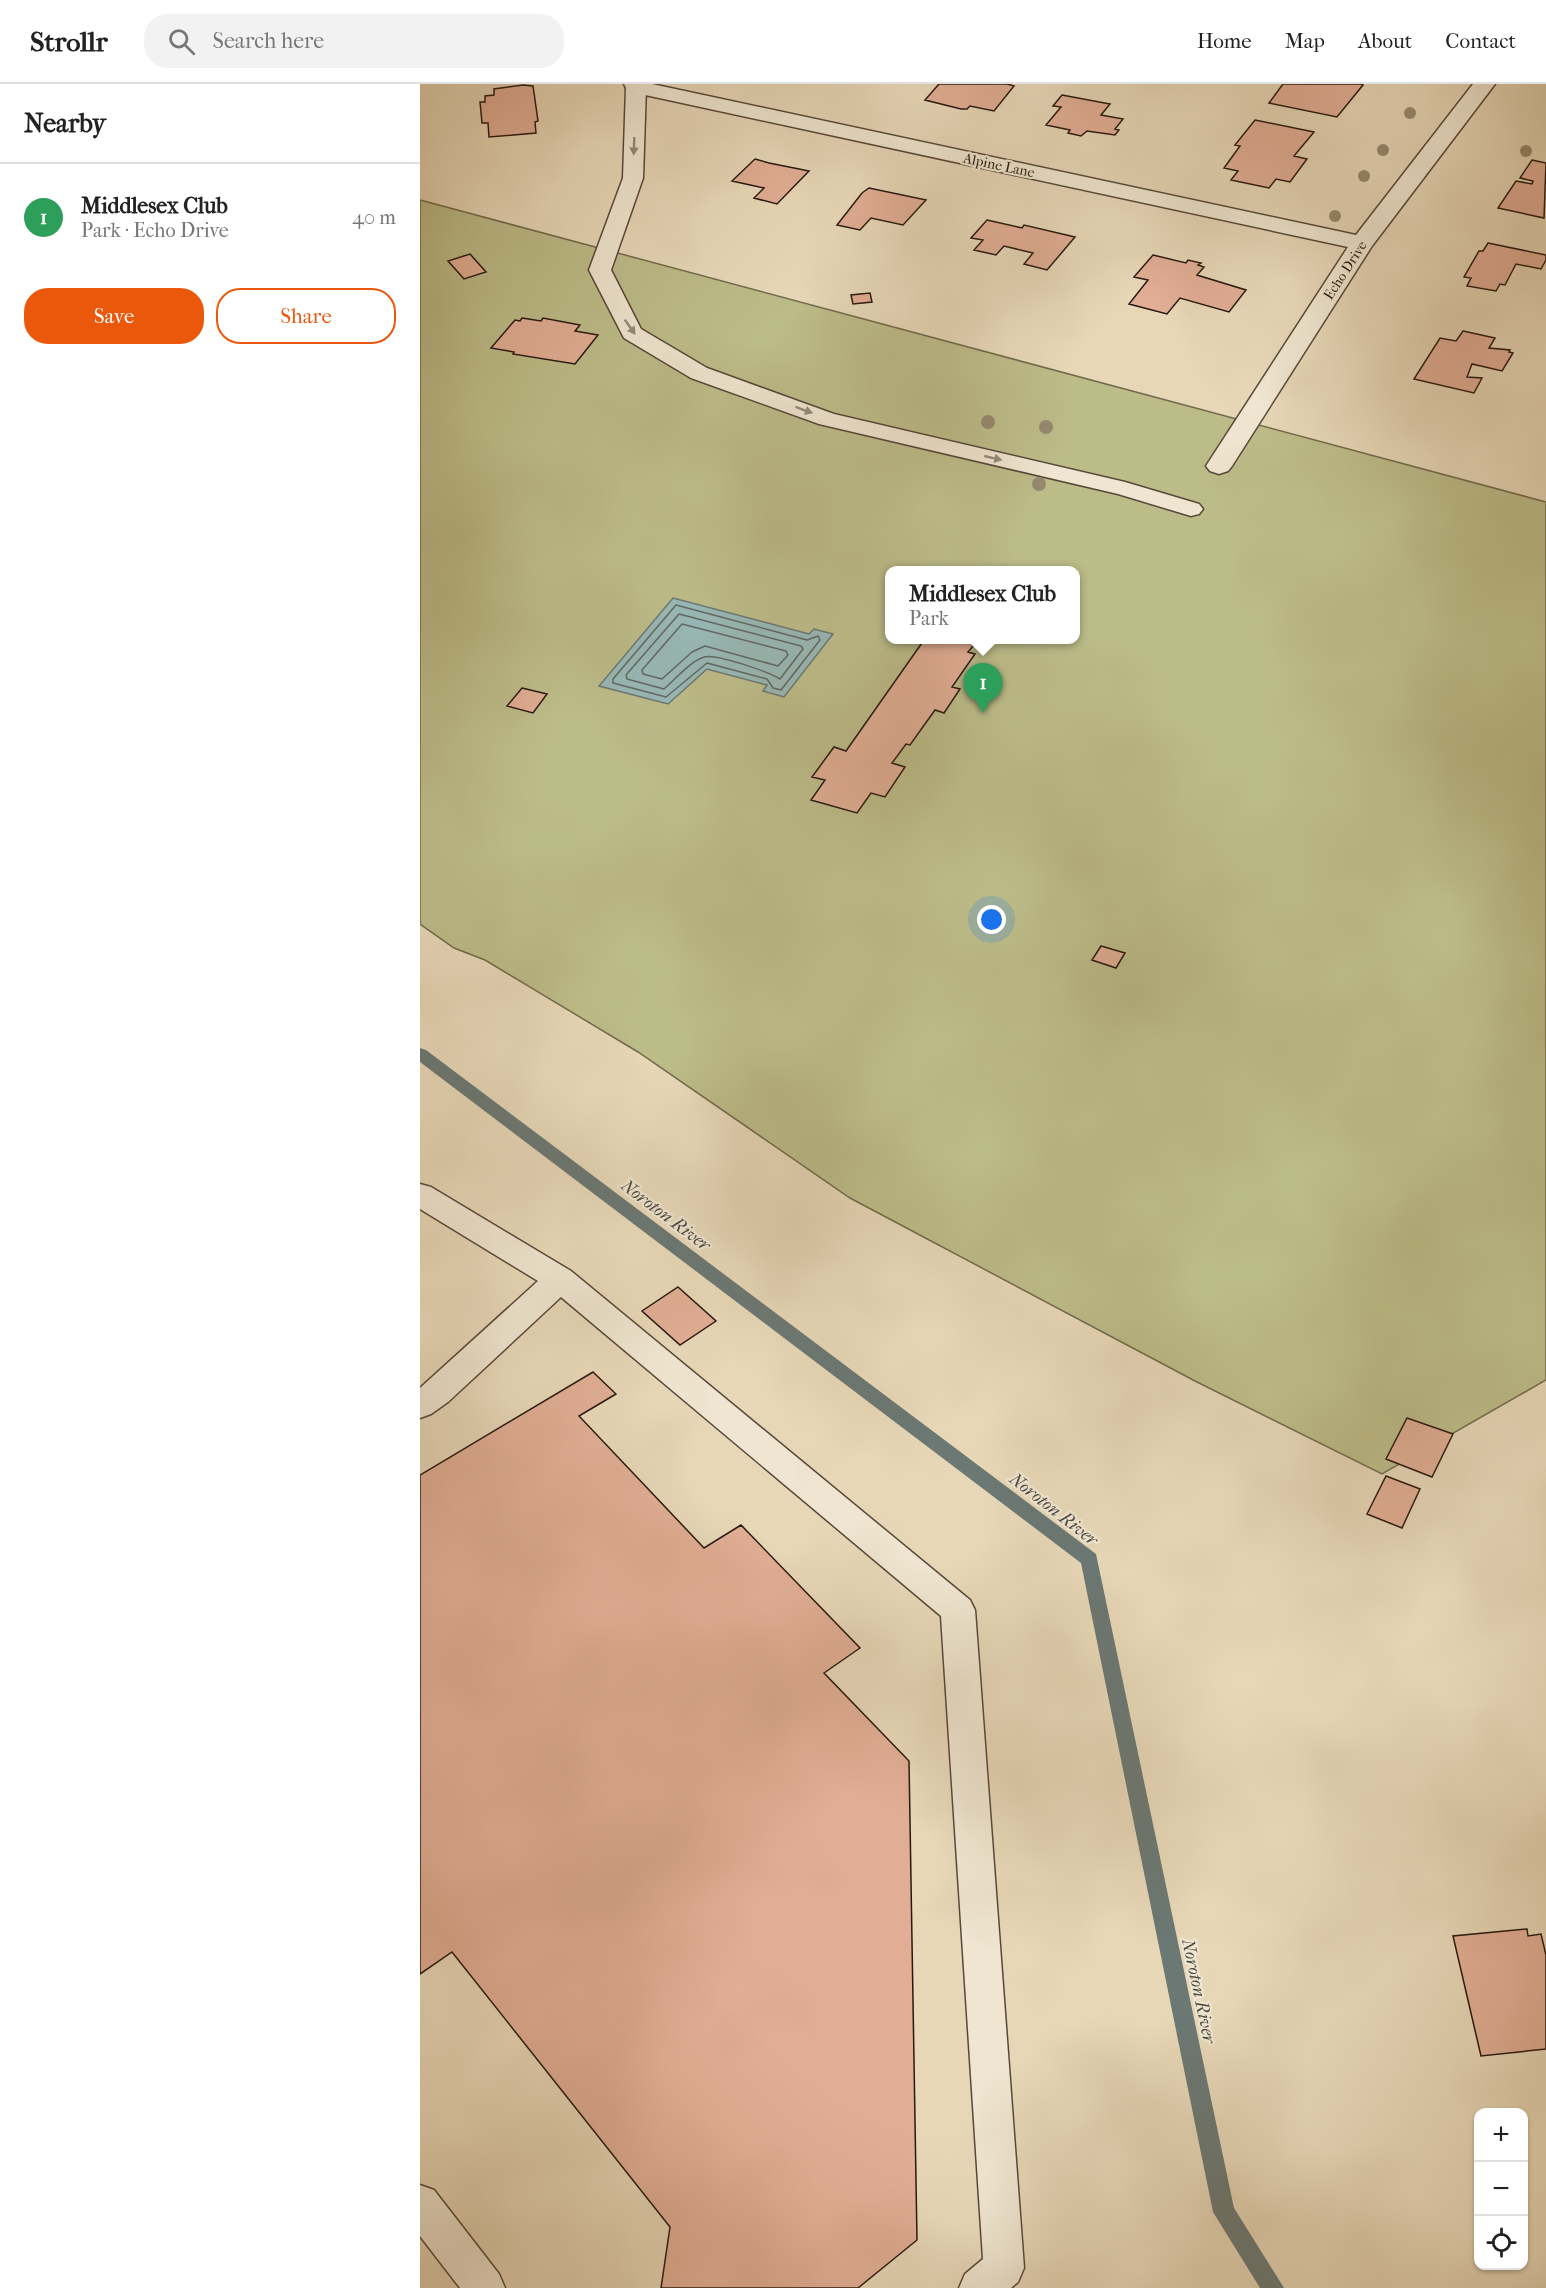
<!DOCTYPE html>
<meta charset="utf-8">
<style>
:root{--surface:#fff;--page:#f2f2f2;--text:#222;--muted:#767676;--line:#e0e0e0;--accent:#ea580c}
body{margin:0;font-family:"IM FELL French Canon",serif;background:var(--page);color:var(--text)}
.controls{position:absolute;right:18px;bottom:18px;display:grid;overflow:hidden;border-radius:12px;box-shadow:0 2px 4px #0004}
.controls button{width:54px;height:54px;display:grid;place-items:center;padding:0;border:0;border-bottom:2px solid var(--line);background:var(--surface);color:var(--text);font:30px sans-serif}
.you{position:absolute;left:572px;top:836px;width:21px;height:21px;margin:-15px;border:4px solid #fff;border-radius:50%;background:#1a73e8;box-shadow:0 0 0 9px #1a73e833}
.badge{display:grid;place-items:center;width:39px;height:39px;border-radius:50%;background:var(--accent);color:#fff;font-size:20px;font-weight:700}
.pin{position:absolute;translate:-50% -50px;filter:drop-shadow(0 2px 3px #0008)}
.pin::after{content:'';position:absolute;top:32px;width:21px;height:18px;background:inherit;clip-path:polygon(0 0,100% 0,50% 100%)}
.popup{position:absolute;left:465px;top:482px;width:195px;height:78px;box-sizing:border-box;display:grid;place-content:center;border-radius:12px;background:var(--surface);filter:drop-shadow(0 2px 4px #0005);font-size:20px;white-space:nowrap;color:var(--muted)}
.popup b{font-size:22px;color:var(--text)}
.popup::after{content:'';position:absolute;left:50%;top:100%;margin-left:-12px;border:12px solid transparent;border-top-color:var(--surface)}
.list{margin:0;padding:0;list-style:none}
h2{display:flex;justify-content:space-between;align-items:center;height:78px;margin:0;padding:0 24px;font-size:26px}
h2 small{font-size:20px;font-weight:400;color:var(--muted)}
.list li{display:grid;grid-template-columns:39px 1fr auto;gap:18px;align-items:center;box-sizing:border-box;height:108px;padding:0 24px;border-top:2px solid var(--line)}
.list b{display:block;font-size:22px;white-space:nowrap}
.list p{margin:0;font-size:20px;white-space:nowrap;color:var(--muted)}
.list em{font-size:20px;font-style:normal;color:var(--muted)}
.actions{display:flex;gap:12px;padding:18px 24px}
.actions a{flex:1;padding:14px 0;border:2px solid var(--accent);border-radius:24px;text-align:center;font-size:21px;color:var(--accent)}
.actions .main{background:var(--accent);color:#fff}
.icon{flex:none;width:33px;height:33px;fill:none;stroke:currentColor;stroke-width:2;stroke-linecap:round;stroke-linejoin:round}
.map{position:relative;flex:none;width:1126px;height:2204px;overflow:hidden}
header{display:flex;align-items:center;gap:36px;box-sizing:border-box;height:84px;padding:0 30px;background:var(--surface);border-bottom:2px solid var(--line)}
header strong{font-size:28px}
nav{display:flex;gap:33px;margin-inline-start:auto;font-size:21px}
.search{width:420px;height:54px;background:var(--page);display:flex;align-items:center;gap:15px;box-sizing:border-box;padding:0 21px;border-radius:24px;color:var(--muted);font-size:22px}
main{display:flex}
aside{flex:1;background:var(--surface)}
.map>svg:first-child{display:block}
.green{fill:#bcbc89;stroke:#726a4c;stroke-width:1.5;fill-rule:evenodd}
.water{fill:#98b8b6;stroke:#6b7874;stroke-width:1.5}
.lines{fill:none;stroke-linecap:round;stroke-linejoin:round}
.shore{stroke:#606863;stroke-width:1.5}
.stream{fill:#6b7874;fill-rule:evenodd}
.building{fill:#e1ae95;stroke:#281910;stroke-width:1.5}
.service-casing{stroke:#58483a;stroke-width:3}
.minor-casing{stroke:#58483a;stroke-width:3}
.service{fill:#efe5d0;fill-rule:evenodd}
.minor{fill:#efe5d0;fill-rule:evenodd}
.tree{fill:#96896f}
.oneway{fill:#95897a}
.labels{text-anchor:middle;stroke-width:4.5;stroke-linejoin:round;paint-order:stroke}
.far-street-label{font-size:14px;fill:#281910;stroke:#efe5d0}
.water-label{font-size:18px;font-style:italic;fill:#4a4942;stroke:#efe5d0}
</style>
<header>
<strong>Strollr</strong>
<div class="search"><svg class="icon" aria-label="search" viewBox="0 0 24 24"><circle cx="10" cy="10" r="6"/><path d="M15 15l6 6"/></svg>Search here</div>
<nav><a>Home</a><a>Map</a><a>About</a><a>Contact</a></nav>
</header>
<main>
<aside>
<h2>Nearby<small></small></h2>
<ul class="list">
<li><span class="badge" style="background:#2e9e5b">1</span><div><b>Middlesex Club</b><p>Park · Echo Drive</p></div><em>40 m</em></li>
</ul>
<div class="actions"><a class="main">Save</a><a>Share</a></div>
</aside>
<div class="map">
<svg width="1126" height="2204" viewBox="0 0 1126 2204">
<rect width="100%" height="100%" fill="#e7d7b7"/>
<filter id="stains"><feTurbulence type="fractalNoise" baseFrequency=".00333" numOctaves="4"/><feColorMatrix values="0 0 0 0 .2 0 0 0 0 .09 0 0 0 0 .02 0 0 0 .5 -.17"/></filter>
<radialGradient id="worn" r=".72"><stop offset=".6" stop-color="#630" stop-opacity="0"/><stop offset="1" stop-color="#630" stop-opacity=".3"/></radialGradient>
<path class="green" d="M0,116L1126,418V1296L962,1390L775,1297L430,1114L218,968L65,876L34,864L0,840ZM470,486H656V556H470Z"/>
<path class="water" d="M253,514L389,550L394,545L413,550L364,613L343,607L347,601L287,585L248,620L179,602Z"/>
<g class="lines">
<path class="shore" d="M256,521L387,556L398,552L400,556L361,606L353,604L347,595L287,579L246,613L193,599V595Z
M259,530L381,562L383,565L360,595C349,588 295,569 284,573C269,578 256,595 244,605L207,595L206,591Z
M262,540L366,567L368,571L358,582L285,562L272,568L242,595L223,590L222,586Z"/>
<path class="stream" d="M0,964L6,966L676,1470L814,2124L864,2204H840L793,2128L661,1479L0,978Z"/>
</g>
<path class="building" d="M519,0H587L594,2L574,27L550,22L547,25H541L505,16Z
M863,0H940L943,1L917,33L849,19Z
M103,1L113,2L118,37L115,38L116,49L69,53L68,39H62L60,18H65V12L74,11V5Z
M642,11L690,20L681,31L703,35L695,45L699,46L695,51L667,47L661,52L648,49L650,46L626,41L641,23L633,22Z
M835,36L894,48L874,72L887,75L870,98L856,95L849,104L811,96L818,87L804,84L820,62L815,61Z
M335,75L349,79L389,87L357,120L334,114L344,104L312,97Z
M1112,76L1126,79L1124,134L1078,124L1096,97L1112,100L1113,97L1100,94Z
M449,104L506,116L483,141L451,134L440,146L417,141L442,109Z
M567,136L602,144L604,141L655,153L627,186L604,180L613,169L584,162L576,171L554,166L563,156L551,154Z
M1068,159L1126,171V176L1121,185L1096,180L1085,201L1080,200L1076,207L1047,202L1051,194L1044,193L1059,167H1063Z
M50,170L66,188L44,195L28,177Z
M733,171L766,179L768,176L781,179L778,181L784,183L777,191L826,206L809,228L760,214L747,230L709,220L728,196L714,193Z
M450,209L452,218L433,220L431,211Z
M102,234L121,237L123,234L160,241L155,247L178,251L155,280L93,270L94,268L71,264L95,236L100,237Z
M1043,247L1075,254L1069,264L1090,266L1089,268L1093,269L1082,287L1052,280L1047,293L1062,294L1054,309L994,295L1020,254L1036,257Z
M504,556L510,558L512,556H558L548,568L555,570L532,603L540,605L524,629L515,626L490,661L486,660L472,679L485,683L465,713L451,709L437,729L391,716L405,696L392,693L414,663L426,667Z
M102,604L127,610L113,629L87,622Z
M681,862L705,869L696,884L672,876Z
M258,1203L296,1237L260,1261L222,1227Z
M173,1288L196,1310L159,1332L284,1464L321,1441L440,1564L404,1589L489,1677L497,2156L438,2204H241L250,2143L32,1868L0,1890V1391Z
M987,1334L1033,1350L1012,1393L966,1375Z
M966,1392L1000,1405L982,1444L947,1430Z
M1107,1845L1108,1852L1121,1850L1126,1871V1965L1061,1972L1033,1852Z"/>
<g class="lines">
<g class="service-casing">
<path id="service" d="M208,0H224L226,3L223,94L191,186L221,245L287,284L414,330L705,398L779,420L783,425L779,430L771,432L698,410L399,340L271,294L204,254L169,186L203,94L206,3Z
M0,1100L11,1103L151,1187L550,1516L555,1526L604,2184L598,2198L591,2204H539L545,2190L563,2175L521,1532L141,1213L28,1318L11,1330L0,1334V1304L118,1197L0,1125Z
M0,2101L14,2106L79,2190L85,2204H40L0,2152Z"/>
</g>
<g class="minor-casing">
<path id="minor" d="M204,0H232L936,151L1053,0H1075L952,162L812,382L808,387L799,390L790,387L786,382L928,163L216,9L208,8Z"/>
</g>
<use href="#service" class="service"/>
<use href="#minor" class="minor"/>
</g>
<g class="tree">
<circle cx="990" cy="29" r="6"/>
<circle cx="963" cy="66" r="6"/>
<circle cx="1106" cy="67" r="6"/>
<circle cx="944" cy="92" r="6"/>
<circle cx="915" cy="132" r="6"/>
<circle cx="568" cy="338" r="7"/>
<circle cx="626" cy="343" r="7"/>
<circle cx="619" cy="400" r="7"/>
</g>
<defs><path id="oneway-solid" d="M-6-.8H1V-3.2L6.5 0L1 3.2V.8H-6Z" transform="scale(1.5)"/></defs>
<g class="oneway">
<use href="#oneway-solid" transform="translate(214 62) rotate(92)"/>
<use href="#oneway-solid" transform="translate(210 243) rotate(55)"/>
<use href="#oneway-solid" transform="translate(384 326) rotate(20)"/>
<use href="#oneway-solid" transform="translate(573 374) rotate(13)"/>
</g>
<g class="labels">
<g class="far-street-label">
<text transform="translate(579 81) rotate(12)" y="5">Alpine Lane</text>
<text transform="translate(925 186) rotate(-57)" y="5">Echo Drive</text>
</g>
<g class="water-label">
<text transform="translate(246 1131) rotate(37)" y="6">Noroton River</text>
<text transform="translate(634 1425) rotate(38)" y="6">Noroton River</text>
<text transform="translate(779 1907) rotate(78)" y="6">Noroton River</text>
</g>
</g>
<rect width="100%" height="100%" filter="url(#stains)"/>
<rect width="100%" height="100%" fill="url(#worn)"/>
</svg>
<div class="controls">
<button>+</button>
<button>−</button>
<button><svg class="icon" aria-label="locate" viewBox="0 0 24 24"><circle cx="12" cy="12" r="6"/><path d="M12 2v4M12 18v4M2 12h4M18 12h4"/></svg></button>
</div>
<div class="you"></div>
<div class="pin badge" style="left:563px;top:629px;background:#2e9e5b">1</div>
<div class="popup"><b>Middlesex Club</b>Park</div>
</div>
</main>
